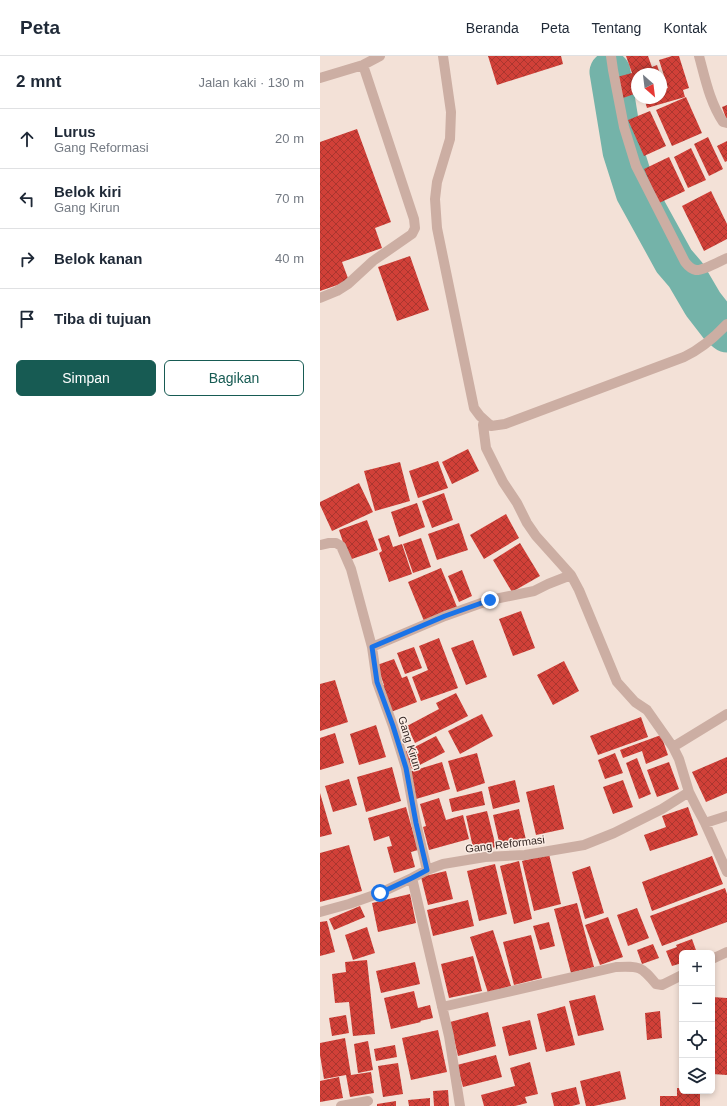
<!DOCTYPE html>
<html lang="id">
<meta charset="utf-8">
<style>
:root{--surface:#fff;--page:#f6f6f7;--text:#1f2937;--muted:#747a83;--line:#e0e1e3;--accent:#175b53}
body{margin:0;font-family:Helvetica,sans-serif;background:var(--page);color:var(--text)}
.controls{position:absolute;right:12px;bottom:12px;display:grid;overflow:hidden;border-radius:6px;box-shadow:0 2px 6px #0003}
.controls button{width:36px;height:36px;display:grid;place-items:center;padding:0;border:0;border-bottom:1px solid var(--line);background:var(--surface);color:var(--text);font:20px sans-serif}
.compass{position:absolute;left:311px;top:12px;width:36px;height:36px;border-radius:50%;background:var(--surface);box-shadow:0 2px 6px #0003;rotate:152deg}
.stop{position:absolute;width:12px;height:12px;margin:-9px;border:3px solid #1a73e8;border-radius:50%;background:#fff}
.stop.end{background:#1a73e8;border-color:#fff;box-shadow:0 1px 4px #0008}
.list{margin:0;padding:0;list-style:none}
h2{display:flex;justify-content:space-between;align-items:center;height:52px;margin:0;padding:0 16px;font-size:17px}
h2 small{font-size:13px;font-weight:400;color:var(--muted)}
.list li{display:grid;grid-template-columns:26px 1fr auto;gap:12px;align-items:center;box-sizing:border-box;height:60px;padding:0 16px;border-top:1px solid var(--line)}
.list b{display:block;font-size:15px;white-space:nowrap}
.list p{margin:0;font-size:13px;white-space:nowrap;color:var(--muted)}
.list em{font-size:13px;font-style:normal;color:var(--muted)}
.actions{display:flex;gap:8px;padding:12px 16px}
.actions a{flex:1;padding:9px 0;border:1px solid var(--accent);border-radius:6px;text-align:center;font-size:14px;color:var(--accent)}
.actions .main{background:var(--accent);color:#fff}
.icon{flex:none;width:22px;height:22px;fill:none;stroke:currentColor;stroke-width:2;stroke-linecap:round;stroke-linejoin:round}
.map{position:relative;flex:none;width:407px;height:1050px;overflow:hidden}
header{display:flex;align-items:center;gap:24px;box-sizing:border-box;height:56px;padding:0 20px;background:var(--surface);border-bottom:1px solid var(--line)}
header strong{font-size:19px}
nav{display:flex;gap:22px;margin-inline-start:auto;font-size:14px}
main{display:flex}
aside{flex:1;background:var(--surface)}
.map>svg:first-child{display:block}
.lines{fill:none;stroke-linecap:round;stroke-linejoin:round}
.river{stroke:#74b3a9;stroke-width:41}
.building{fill:url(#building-cross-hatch)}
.minor{stroke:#ccaea3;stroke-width:10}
.route{stroke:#1a73e8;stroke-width:5}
.labels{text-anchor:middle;stroke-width:3;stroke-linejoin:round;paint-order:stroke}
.street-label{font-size:11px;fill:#362825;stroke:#fbece4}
</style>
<header>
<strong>Peta</strong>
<nav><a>Beranda</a><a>Peta</a><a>Tentang</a><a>Kontak</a></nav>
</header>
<main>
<aside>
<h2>2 mnt<small>Jalan kaki · 130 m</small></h2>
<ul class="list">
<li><svg class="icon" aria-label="ahead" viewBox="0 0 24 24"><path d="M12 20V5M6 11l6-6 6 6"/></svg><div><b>Lurus</b><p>Gang Reformasi</p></div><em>20 m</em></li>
<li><svg class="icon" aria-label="left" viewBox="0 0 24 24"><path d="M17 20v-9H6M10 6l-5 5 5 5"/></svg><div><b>Belok kiri</b><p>Gang Kirun</p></div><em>70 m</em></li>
<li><svg class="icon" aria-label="right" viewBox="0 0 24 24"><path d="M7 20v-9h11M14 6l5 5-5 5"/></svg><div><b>Belok kanan</b></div><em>40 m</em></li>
<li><svg class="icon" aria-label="arrive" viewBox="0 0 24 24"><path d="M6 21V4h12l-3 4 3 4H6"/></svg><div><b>Tiba di tujuan</b></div></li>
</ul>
<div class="actions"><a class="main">Simpan</a><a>Bagikan</a></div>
</aside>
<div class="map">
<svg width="407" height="1050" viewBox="0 0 407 1050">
<defs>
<pattern id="building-cross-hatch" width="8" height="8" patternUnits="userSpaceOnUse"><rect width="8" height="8" fill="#d14038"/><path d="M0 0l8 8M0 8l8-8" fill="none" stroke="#aa362f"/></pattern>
</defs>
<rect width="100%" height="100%" fill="#f3e1d7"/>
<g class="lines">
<path class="river" d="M290,16L303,95L316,136L354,205L366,219L383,248L400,270L407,276"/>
</g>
<path class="building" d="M168,0H241L243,8L177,29Z
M306,0H328L332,11L337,9L340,18H317V37L303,42L297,21L312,17Z
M352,0H359L369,32L363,34L365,41L327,52L324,42H341V34L348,32L339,4Z
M366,41L382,77L352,90L336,54Z
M407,49V65L402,51Z
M330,55L346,90L324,100L308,64Z
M37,73L71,166L55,172L62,192L22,206L29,225L0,235V86Z
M388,81L403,113L389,120L374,88Z
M407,85V105L405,106L397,90Z
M371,92L386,124L368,132L354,101Z
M349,101L365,135L339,147L324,113Z
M391,135L407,168V183L384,195L362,150Z
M90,200L109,254L77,265L58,211Z
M148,393L159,415L132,428L122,406Z
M118,405L128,432L98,442L89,415Z
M80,406L90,445L55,455L44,415Z
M39,427L53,456L12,475L0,449V446Z
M124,437L133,464L112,472L102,445Z
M97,447L105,471L79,481L71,456Z
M186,458L199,482L164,503L150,479Z
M47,464L58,494L29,504L19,474Z
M139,467L148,494L117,504L108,478Z
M69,479L73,491L82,488L92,518L69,526L59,497L62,495L58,483Z
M101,482L111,511L93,517L83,488Z
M200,487L220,520L192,536L173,504Z
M121,512L137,551L104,565L88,526Z
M142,514L152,540L139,546L128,520Z
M201,555L215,592L193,600L179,563Z
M119,582L138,632L101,645L92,621L108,614L99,590Z
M153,584L167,621L146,629L131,592Z
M94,591L102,612L85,618L77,597Z
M74,603L82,622L87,620L97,646L71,656L62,630L64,629L57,609Z
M244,605L259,635L233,649L217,619Z
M15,624L28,666L0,675V628Z
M136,637L148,660L95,687L87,670L119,653L116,647Z
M162,658L173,680L140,698L128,675Z
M321,661L328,681L278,699L270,680Z
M56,669L66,701L39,709L30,678Z
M15,677L24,707L0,714V682Z
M341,679L348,699L326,708L322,695L303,702L300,694Z
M116,680L125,696L92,713L83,697Z
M157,697L165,727L137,736L128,705Z
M295,697L303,717L285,723L278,704Z
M407,701V737L386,746L372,716Z
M317,702L331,738L319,743L306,707Z
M122,706L130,733L96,743L89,716Z
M349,706L359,733L337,741L327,714Z
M72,711L81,745L46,756L37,721Z
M29,723L37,749L13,756L5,730Z
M195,724L200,746L173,753L168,731Z
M303,724L313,751L293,758L283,731Z
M234,729L244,773L216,779L206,736Z
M162,735L165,749L132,756L129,743Z
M0,737L12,778L0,781Z
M119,742L126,764L143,759L149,783L109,794L103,771L106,770L100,748Z
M86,751L98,794L91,796L95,811L74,817L67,791L72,790L69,780L54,785L48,762Z
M368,751L378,779L330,795L324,779L346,771L342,760Z
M199,753L206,784L180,790L173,759Z
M167,755L176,791L154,796L146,760Z
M29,789L42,835L0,846V797Z
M229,798L241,848L214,855L202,805Z
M392,800L403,828L332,855L322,826Z
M199,805L212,863L194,868L180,810Z
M175,808L187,858L159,865L147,815Z
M270,810L284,857L265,863L252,816Z
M126,815L133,843L108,849L101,821Z
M405,832L407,838V866L342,890L330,860Z
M90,838L96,867L58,876L52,847Z
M148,844L154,870L113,880L107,854Z
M257,847L274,911L251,917L234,853Z
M40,850L45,861L14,874L9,863Z
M317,852L329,882L308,890L297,859Z
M288,861L303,901L280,909L265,869Z
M7,865L15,896L0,900V866Z
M229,866L235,890L220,894L213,870Z
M47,871L55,897L33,904L25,879Z
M173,874L191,930L168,937L150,881Z
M211,879L222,922L194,929L183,886Z
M372,883L377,897H362V907L352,910L346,895L357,891L356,889Z
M333,888L339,902L322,908L317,894Z
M153,900L162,935L129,942L121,908Z
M47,904L55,978L33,980L29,946L15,947L12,918L26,916L25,906Z
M95,906L100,928L61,937L56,915Z
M94,935L98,952L110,949L113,962L100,965L101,966L71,973L64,942Z
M275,939L284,974L258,980L249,945Z
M392,941L407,942V1019L392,1018Z
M245,950L255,989L226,996L217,958Z
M340,955L342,982L327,984L325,957Z
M168,956L176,990L138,1000L130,966Z
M26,959L29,977L12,980L9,962Z
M210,964L217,993L189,1000L182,971Z
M118,974L127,1016L91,1024L82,982Z
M25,982L31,1019L51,1016L54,1037L30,1041L26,1019L4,1023L0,999V987Z
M48,985L53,1014L38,1017L34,988Z
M75,989L77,1001L56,1005L54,993Z
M176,999L182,1021L143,1031L137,1009Z
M210,1006L218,1038L205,1041L207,1047L195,1050H164L161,1039L195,1030L190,1012Z
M78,1007L83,1038L63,1041L58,1010Z
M300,1015L306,1043L274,1050H266L260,1025Z
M19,1021L23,1042L0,1046V1025Z
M256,1031L260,1048L252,1050H234L231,1037Z
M357,1032H362V1035H380V1050H340V1040H357Z
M128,1034L129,1050H114L113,1035Z
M110,1042V1050H89L88,1044Z
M76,1045V1050H57V1048Z"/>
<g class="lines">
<path class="minor" d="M123,0L131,56L130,83L117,126L115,143L117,172L154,352L160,360L171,370L185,368L364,301C381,293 394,282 407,268
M291,0L293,14L304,71L316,110L365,206C368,210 371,213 376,214C383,215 400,205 407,202
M379,0C385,22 390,47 403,66L407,67
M0,22L43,9L60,0
M0,242L17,235L28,228L53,205L92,178L95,172L94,163L43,9
M164,364L163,369L166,392L183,426L197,447L207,467L216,480L251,519
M0,489L9,487H16L21,490L31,513L52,591L57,626L73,670L86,712L96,767L107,814
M52,591L125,560L153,550L170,544L214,535L228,528L251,519L259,534L297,626L315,646L327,654L353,691L359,703L369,736L378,754L385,767L407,760
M353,691L407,658
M385,767L407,816
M92,822L129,980L140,1050
M0,856L29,848L60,837L92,822L107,814L123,808L165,801L205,799L264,789L294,777L342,753L369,736
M392,903L407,896
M122,951L296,911C320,910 321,910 336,928L342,929L362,919
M21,1050L48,1045"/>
</g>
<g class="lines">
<path class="route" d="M60,837L92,822L107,814L96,767L86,712L73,670L57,626L52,591L125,560L170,544"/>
</g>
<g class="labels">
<g class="street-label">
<text transform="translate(90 687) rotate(73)" y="4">Gang Kirun</text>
<text transform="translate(185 788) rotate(-7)" y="4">Gang Reformasi</text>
</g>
</g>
</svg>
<div class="controls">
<button>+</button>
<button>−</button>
<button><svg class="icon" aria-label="locate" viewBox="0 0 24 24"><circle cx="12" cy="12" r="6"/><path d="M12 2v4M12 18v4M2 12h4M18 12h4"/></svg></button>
<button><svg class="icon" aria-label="layers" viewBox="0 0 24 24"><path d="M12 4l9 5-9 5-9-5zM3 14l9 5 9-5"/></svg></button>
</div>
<svg class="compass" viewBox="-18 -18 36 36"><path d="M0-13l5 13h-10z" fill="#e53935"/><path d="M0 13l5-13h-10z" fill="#747a83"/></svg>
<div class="stop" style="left:60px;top:837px"></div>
<div class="stop end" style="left:170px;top:544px"></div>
</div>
</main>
